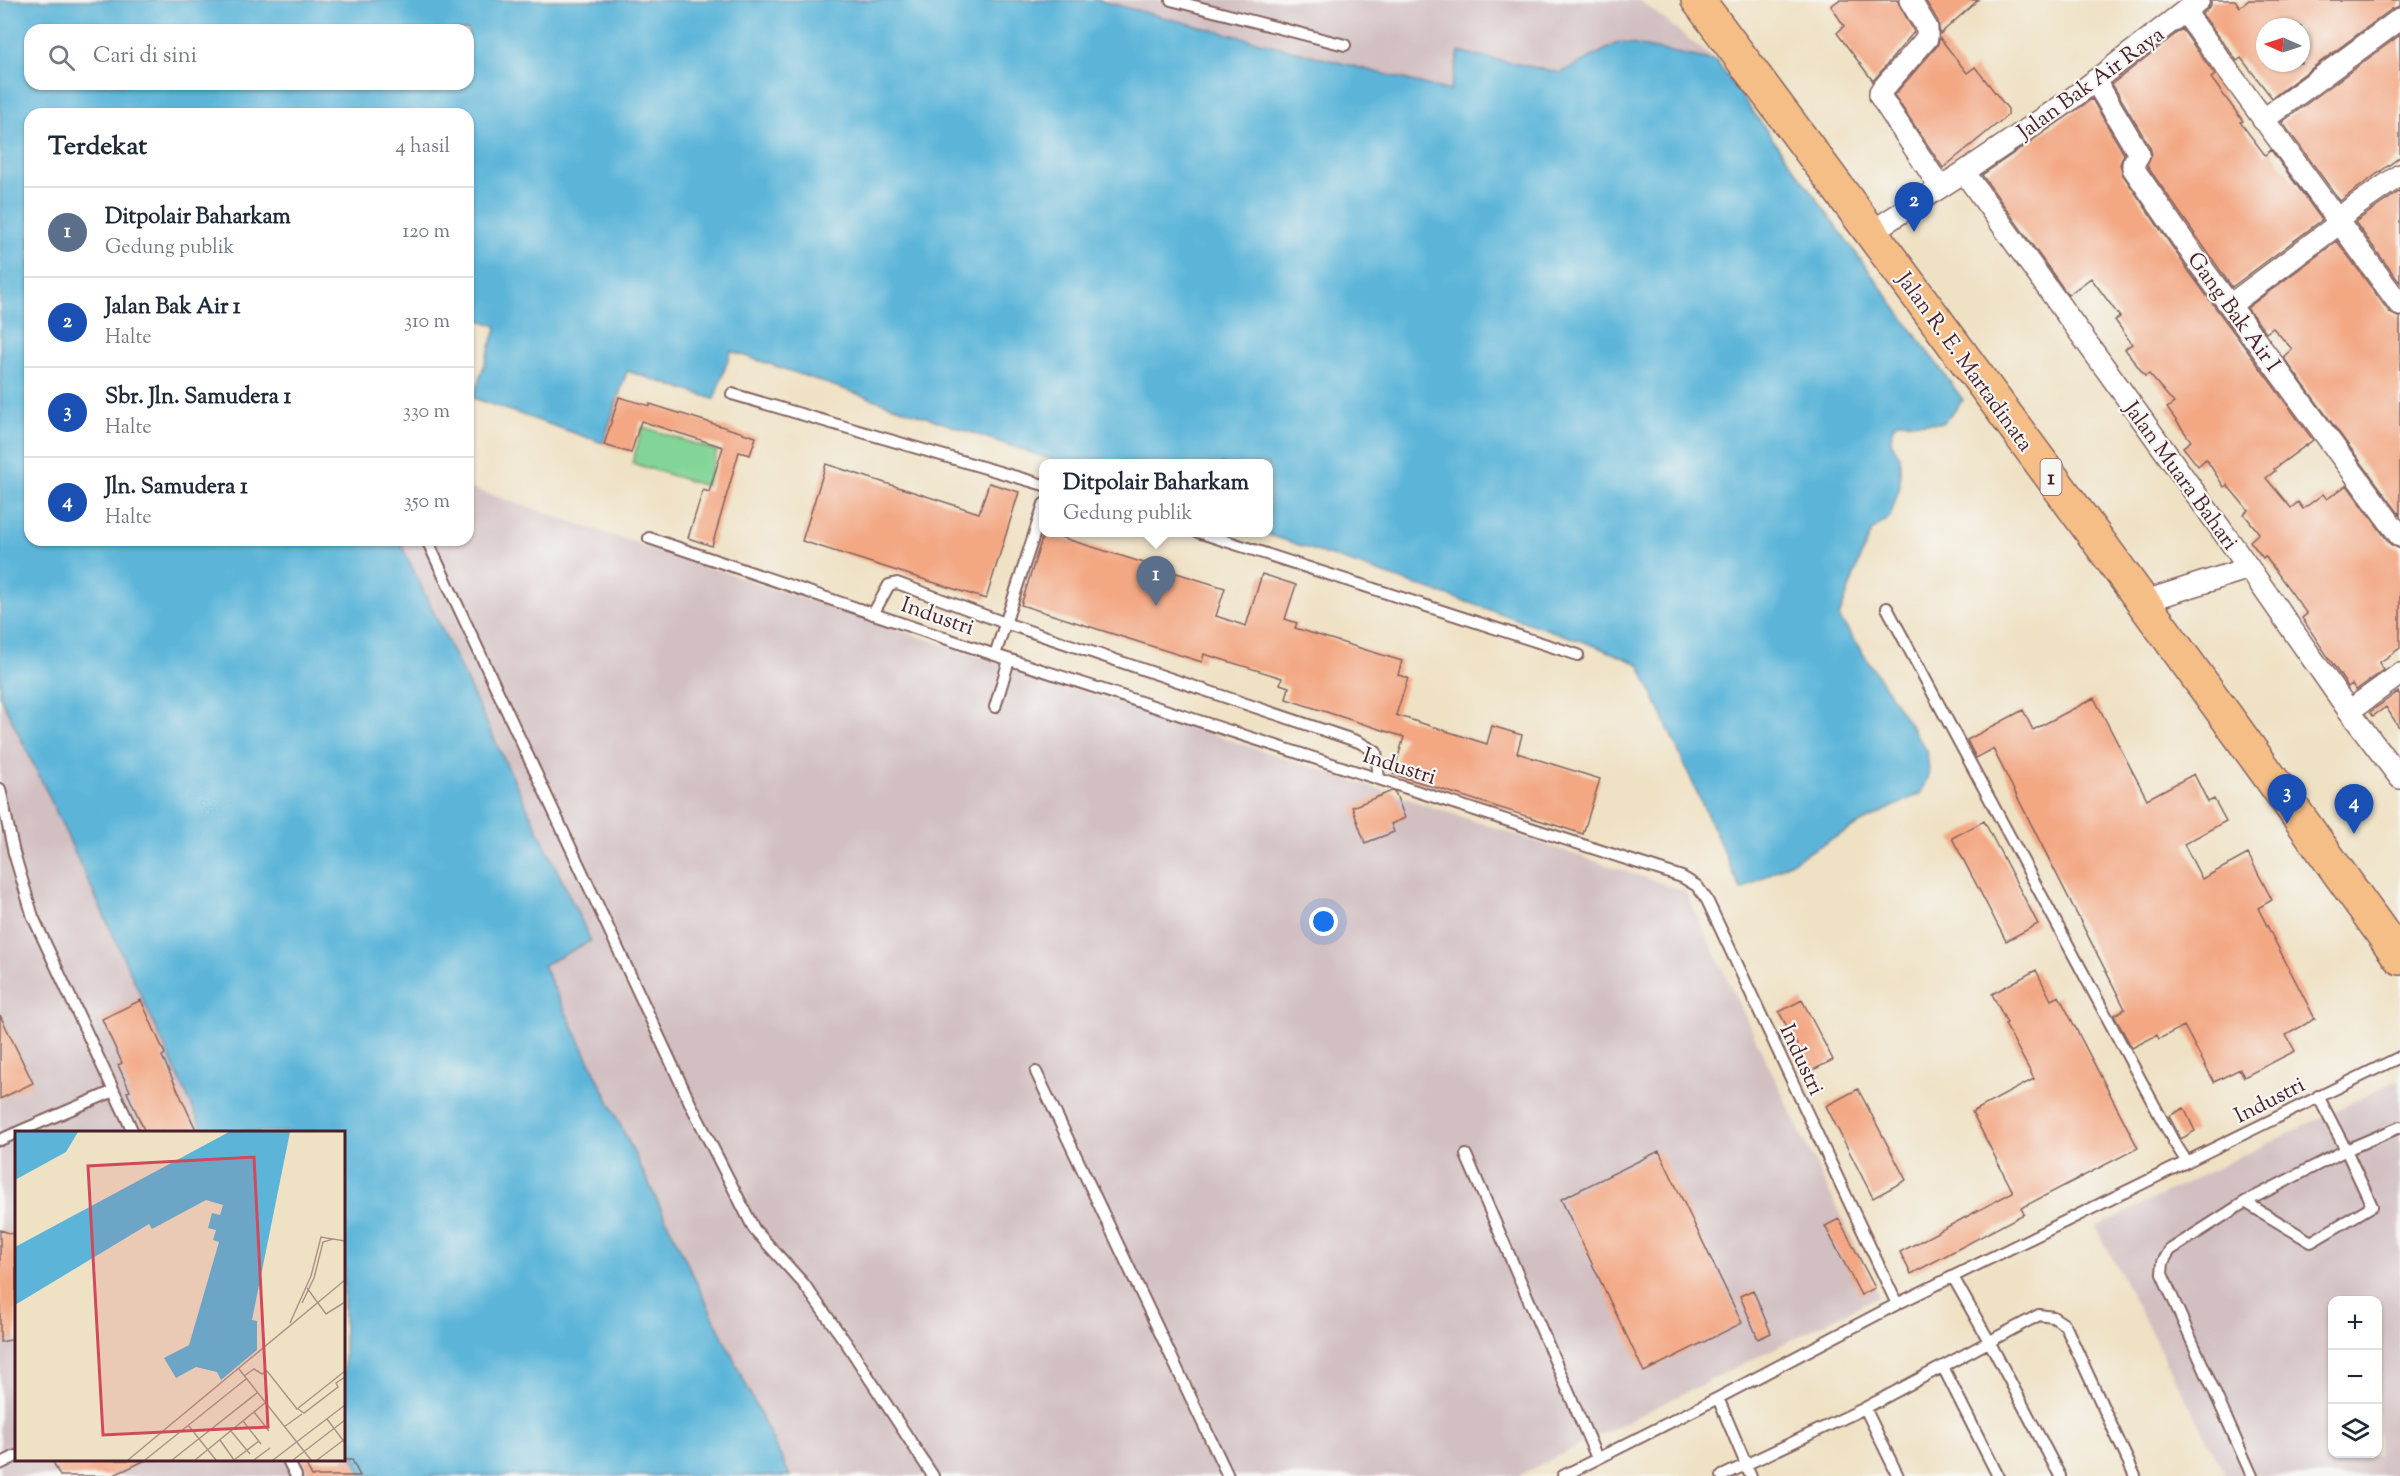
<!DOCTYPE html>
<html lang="id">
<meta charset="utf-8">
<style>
:root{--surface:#fff;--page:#f2f2f3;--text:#1f2937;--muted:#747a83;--line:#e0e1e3;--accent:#db2777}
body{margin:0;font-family:"Sorts Mill Goudy",serif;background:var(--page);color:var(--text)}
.controls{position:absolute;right:18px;bottom:18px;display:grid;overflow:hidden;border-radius:12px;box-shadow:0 2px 4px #0004}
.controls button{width:54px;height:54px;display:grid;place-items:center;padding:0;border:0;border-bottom:2px solid var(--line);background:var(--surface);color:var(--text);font:30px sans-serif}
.compass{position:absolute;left:2256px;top:18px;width:54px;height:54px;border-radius:50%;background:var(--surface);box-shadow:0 2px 4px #0004;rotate:273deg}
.you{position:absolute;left:1324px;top:922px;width:21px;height:21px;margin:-15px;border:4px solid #fff;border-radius:50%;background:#1a73e8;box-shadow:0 0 0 9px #1a73e833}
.badge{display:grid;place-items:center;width:39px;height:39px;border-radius:50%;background:var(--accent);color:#fff;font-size:20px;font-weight:700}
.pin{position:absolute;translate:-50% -50px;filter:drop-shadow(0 2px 3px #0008)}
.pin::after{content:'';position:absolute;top:32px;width:21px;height:18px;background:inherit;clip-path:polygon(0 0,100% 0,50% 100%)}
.popup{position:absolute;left:1039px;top:459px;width:234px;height:78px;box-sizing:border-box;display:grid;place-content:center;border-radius:12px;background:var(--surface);filter:drop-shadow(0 2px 4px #0005);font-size:20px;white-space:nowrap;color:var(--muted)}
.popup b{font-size:22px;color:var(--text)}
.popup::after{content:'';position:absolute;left:50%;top:100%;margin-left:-12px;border:12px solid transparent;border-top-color:var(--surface)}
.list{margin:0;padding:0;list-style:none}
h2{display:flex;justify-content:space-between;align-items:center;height:78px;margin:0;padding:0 24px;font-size:26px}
h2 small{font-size:20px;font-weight:400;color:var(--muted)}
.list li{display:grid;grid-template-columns:39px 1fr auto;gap:18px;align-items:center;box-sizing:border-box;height:90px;padding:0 24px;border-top:2px solid var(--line)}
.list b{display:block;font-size:22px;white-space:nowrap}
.list p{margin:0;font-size:20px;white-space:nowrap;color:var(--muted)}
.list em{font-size:20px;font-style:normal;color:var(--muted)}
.icon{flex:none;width:33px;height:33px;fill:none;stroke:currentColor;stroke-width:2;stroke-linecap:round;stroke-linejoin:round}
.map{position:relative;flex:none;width:2400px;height:1476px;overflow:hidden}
.search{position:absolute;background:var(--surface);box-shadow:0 2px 4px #0004;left:24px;top:24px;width:450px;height:66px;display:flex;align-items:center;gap:15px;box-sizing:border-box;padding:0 21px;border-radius:18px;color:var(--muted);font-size:22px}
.panel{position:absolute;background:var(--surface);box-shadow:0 2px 4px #0004;left:24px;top:108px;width:450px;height:438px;border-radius:18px}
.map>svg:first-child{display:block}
.industrial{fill:#d2bfc1;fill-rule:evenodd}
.green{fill:#82d597;stroke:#667a61;stroke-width:1.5}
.water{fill:#5cb5d9;stroke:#536a82;stroke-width:1.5;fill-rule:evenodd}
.building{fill:#f3a783;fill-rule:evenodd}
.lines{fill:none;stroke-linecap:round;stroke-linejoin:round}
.service-casing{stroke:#846361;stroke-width:14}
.minor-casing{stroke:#846361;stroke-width:24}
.trunk-casing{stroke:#846361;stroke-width:36}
.service{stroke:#fff;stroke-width:10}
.minor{stroke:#fff;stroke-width:21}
.trunk{stroke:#f6be87;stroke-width:33}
.labels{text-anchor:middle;stroke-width:4.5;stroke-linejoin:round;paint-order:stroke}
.shield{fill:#f6f6f2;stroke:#7e6067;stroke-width:1.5}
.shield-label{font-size:21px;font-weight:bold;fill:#4a1f2b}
.street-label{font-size:22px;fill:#4a1f2b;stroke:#f6f6f2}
.inset-road{fill:none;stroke:#ad9387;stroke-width:1.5}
.view{fill:#d1495b;fill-opacity:0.15;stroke:#d1495b;stroke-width:3}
.inset-edge{fill:none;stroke:#4a1f2b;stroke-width:3}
</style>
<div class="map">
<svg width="2400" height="1476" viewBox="0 0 2400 1476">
<rect width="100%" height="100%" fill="#f6f6f2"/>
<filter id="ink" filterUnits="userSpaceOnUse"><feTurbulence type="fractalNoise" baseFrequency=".0167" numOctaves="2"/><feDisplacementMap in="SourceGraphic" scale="12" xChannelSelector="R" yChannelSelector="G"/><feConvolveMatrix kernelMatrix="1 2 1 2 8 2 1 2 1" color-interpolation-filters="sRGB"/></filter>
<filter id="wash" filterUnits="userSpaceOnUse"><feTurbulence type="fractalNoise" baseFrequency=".008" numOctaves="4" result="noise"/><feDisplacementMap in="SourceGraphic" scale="24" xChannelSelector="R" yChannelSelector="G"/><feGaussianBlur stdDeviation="1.35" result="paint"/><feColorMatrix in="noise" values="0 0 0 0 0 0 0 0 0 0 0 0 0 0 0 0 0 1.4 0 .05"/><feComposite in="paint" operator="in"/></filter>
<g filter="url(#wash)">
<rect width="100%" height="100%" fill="#efe1c4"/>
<path class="industrial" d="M1097,0H1640L1716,61L1620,42L1561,73L1459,53L1450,91Z
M468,487L1685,891L1879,1296L1518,1476H842L840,1473L835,1476H790L543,964L591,941L399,540H468Z
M0,696L46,790L204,1132H16V1460H344V1435L362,1476H0Z
M2400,1079V1476H2226L2096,1227ZM2332,1300H2378V1454H2332Z"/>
<path class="green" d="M643,427L717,451L706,486L632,463Z"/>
<path class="water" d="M0,0H1097L1450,91L1459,52L1561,73L1620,42L1716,61L1963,400L1943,423L1897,422L1892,429L1891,442L1900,457V486L1890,517L1872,531L1861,556L1839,617L1927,751L1929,772L1921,793L1859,824L1741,890L1639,664L1593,645L1263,533L1268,532V464L1061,463L731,351L714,399L627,371L603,443L473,398L497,326L468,316V114H30V540H399L591,941L543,965L790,1476H362L344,1435V1132H204L46,790L0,696ZM30,30H468V84H30Z"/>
<g id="blocks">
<path class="building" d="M1839,0H1897L1914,32L1873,81L1837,33L1844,26L1831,6Z
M1925,0H1978L1940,34L1938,21Z
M2211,0H2235L2240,7L2249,0H2400V6L2392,9L2272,98L2241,58L2237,61L2202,14L2211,5ZM2265,27H2301V63H2265Z
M2182,29L2215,75L2211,78L2243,121L2240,122L2265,155L2271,150L2322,220L2232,287L2147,166L2152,155L2150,147L2112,84Z
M2400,35V157L2340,201L2282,122Z
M1940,38L1967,73L1975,67L2008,109V115L1943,168L1894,95L1937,46Z
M2092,99L2124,154L2120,164L2123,175L2190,273L2313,440L2274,469L2275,471L2266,478L2291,508L2298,502L2303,509L2323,494L2327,499L2347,485L2390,544L2400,549V648L2379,663L2384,670L2356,690L2352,684L2348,687L2302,618L2307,614L2265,556L2263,558L2250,541L2259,533L2244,514L2248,510L2227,485L2224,487L2206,459L2198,466L2183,447L2191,441L2167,408L2174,403L2149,374L2145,376L2125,349L2132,344L2115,320L2120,317L2091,278L2068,295L1982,175Z
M2400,191V283L2355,222Z
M2337,241L2390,313L2400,318V515L2283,357L2292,349L2273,328L2266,333L2247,308Z
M619,397L650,406V404L756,437L750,455L739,452L712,546L688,538L703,490L709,492L723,447L641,421L631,453L604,445Z
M826,464L979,513L989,483L1019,492L986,599L802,541Z
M1044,532L1225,588L1216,616L1246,626L1262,574L1296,585L1285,619L1297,623L1295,628L1402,661L1398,675L1408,678L1396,715L1487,744L1492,726L1522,735L1517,753L1600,779L1583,834L1393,774L1404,737L1286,699L1289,687L1280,684L1282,678L1204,654L1202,662L1021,605Z
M2398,692L2400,695V729L2386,707L2373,716L2370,712Z
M2094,698L2147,799L2194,774L2208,802L2214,799L2226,821L2184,844L2202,879L2248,854L2272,900L2258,908L2315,1019L2286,1035L2295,1051L2244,1077L2240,1069L2214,1082L2184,1026L2159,1039L2157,1035L2132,1048L2114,1015L2125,1009L1993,749L1976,758L1967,740L2023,710L2033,730Z
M1392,791L1395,792L1405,818L1391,824L1394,832L1365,843L1352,807Z
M1984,821L2038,924L2006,941L1952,838Z
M2036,970L2051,1000L2059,996L2138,1148L2021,1208L2024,1214L1911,1274L1900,1252L2013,1192L1972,1112L2034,1079L2005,1024L2007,1023L1992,994Z
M141,1000L165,1054L162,1056L197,1132H145L127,1092L130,1091L118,1065L122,1063L102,1019Z
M1802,1000L1833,1060L1811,1071L1779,1012Z
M0,1015L33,1083L0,1099Z
M1858,1089L1906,1180L1873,1198L1826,1106Z
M2184,1108L2195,1131L2181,1139L2169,1116Z
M1659,1151L1742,1323L1644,1372L1561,1199Z
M1839,1219L1875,1288L1861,1295L1825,1226Z
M0,1230L16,1235V1339L0,1342Z
M1753,1290L1771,1333L1758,1339L1740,1296Z
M52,1460H146L112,1476H60Z
M304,1460H352L360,1476H312Z"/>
</g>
</g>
<g filter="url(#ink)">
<use href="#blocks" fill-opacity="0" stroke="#846361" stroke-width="1.5"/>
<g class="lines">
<g class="service-casing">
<path id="service" d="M1171,0L1345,45
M732,394L1044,485
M1198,532L1578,655
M649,538L995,655L1682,877L1697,886L1707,900L1897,1304
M427,540L691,1105L754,1229L803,1283L847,1344L933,1476
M1887,608L2174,1142L2187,1162
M873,614L889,585L897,583L1005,623L1359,742L1376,752L1379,779
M995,655L1044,504
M995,707L1009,660
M0,789L14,853L33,917L133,1132
M1036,1072L1228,1476
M18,1132L114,1091
M0,1140L16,1133
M1466,1155L1597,1458
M2245,1202L2311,1242L2372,1206L2346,1150L2400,1127
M1953,1277L1989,1341L2060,1476
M1943,1367L1998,1476
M1718,1398L1751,1476
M1865,1408L1898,1476
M288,1460L296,1476
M0,1464L16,1456
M1563,1476L1718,1398L1897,1304L2400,1057
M1722,1476L1865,1408L2039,1315L2053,1317L2065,1325L2135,1476
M2252,1476L2162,1274L2163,1262L2170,1250L2245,1202L2346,1150L2318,1096"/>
</g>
<g class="minor-casing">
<path id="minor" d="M1910,0L1927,28V38L1880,92V96L1940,187
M2185,12L2400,305
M2095,80L2139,154L2133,164V168L2200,265L2400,536
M2263,120L2400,19
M1964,172L2249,568L2349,711L2400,778
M2338,218L2400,175
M1871,232L1964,172L2066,103L2199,0
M2230,305L2341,222
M2145,606L2158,597L2249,568
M2349,711L2400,674"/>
</g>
<g class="trunk-casing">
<path id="trunk" d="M1698,0C1935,317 2170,636 2400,958"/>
</g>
<use href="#service" class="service"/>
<use href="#minor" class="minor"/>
<use href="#trunk" class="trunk"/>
</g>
</g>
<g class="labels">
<rect class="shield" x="2040.5" y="459" width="21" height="36" rx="4.5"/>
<g class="shield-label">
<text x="2051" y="484">1</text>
</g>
<g class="street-label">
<text transform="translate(2090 82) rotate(-36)" y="8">Jalan Bak Air Raya</text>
<text transform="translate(2235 311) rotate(54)" y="8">Gang Bak Air I</text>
<text transform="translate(1966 361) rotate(54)" y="8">Jalan R. E. Martadinata</text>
<text transform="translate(2182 475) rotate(54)" y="8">Jalan Muara Bahari</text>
<text transform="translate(938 615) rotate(19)" y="8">Industri</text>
<text transform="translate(1400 765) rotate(18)" y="8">Industri</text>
<text transform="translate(1803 1059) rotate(65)" y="8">Industri</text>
<text transform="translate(2269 1099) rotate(-27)" y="8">Industri</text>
</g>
</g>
<g transform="translate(15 1131)">
<rect width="330" height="330" fill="#efe1c4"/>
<path d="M0,1H63L51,21L0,49ZM214,1H275L237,189L242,190V219L206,249L202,241L181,236L161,247L149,227L174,214L204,111L198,109L201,99L193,97L197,82L205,84L208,74L191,69L137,98L134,93L0,174V116Z" fill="#5cb5d9"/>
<path class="inset-road" d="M292,157L303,172M287,172L299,147L308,111L318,108M303,172L311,183L330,171M275,192L296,145L306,106L330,110M224,238L296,329M229,245L239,238L247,243L252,240L282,278L330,240M283,278L289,282L323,256L321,252L330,246M239,281L254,300M312,288L330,312M228,290L246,313M173,294L201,329M269,296L287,283M216,300L235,323M205,309L219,329M113,329L330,149M130,329L231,248M157,329L242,262M180,329L250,272M219,329L244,310M239,329L255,317M258,329L330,274M278,329L330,289M302,329L330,308"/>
<path class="view" d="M239,26L253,296L88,304L73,35Z"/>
<rect width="330" height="330" class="inset-edge"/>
</g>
</svg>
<div class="controls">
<button>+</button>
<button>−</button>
<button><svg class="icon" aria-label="layers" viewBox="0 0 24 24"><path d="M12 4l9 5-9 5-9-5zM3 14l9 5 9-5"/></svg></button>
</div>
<svg class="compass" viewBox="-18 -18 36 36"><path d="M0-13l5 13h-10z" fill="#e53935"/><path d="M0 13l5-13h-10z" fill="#747a83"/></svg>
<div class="you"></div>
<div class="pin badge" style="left:1156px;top:606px;background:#5c6f8a">1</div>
<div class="popup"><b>Ditpolair Baharkam</b>Gedung publik</div>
<div class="pin badge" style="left:1914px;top:232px;background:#1a4fb4">2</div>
<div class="pin badge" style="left:2287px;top:824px;background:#1a4fb4">3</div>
<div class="pin badge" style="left:2354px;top:834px;background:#1a4fb4">4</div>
<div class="search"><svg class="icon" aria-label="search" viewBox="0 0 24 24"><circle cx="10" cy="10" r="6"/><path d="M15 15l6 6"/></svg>Cari di sini</div>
<section class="panel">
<h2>Terdekat<small>4 hasil</small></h2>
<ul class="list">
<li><span class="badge" style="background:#5c6f8a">1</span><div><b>Ditpolair Baharkam</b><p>Gedung publik</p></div><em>120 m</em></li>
<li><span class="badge" style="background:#1a4fb4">2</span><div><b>Jalan Bak Air 1</b><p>Halte</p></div><em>310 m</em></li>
<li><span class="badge" style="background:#1a4fb4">3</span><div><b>Sbr. Jln. Samudera 1</b><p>Halte</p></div><em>330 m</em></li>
<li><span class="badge" style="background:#1a4fb4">4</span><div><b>Jln. Samudera 1</b><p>Halte</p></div><em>350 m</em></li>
</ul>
</section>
</div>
